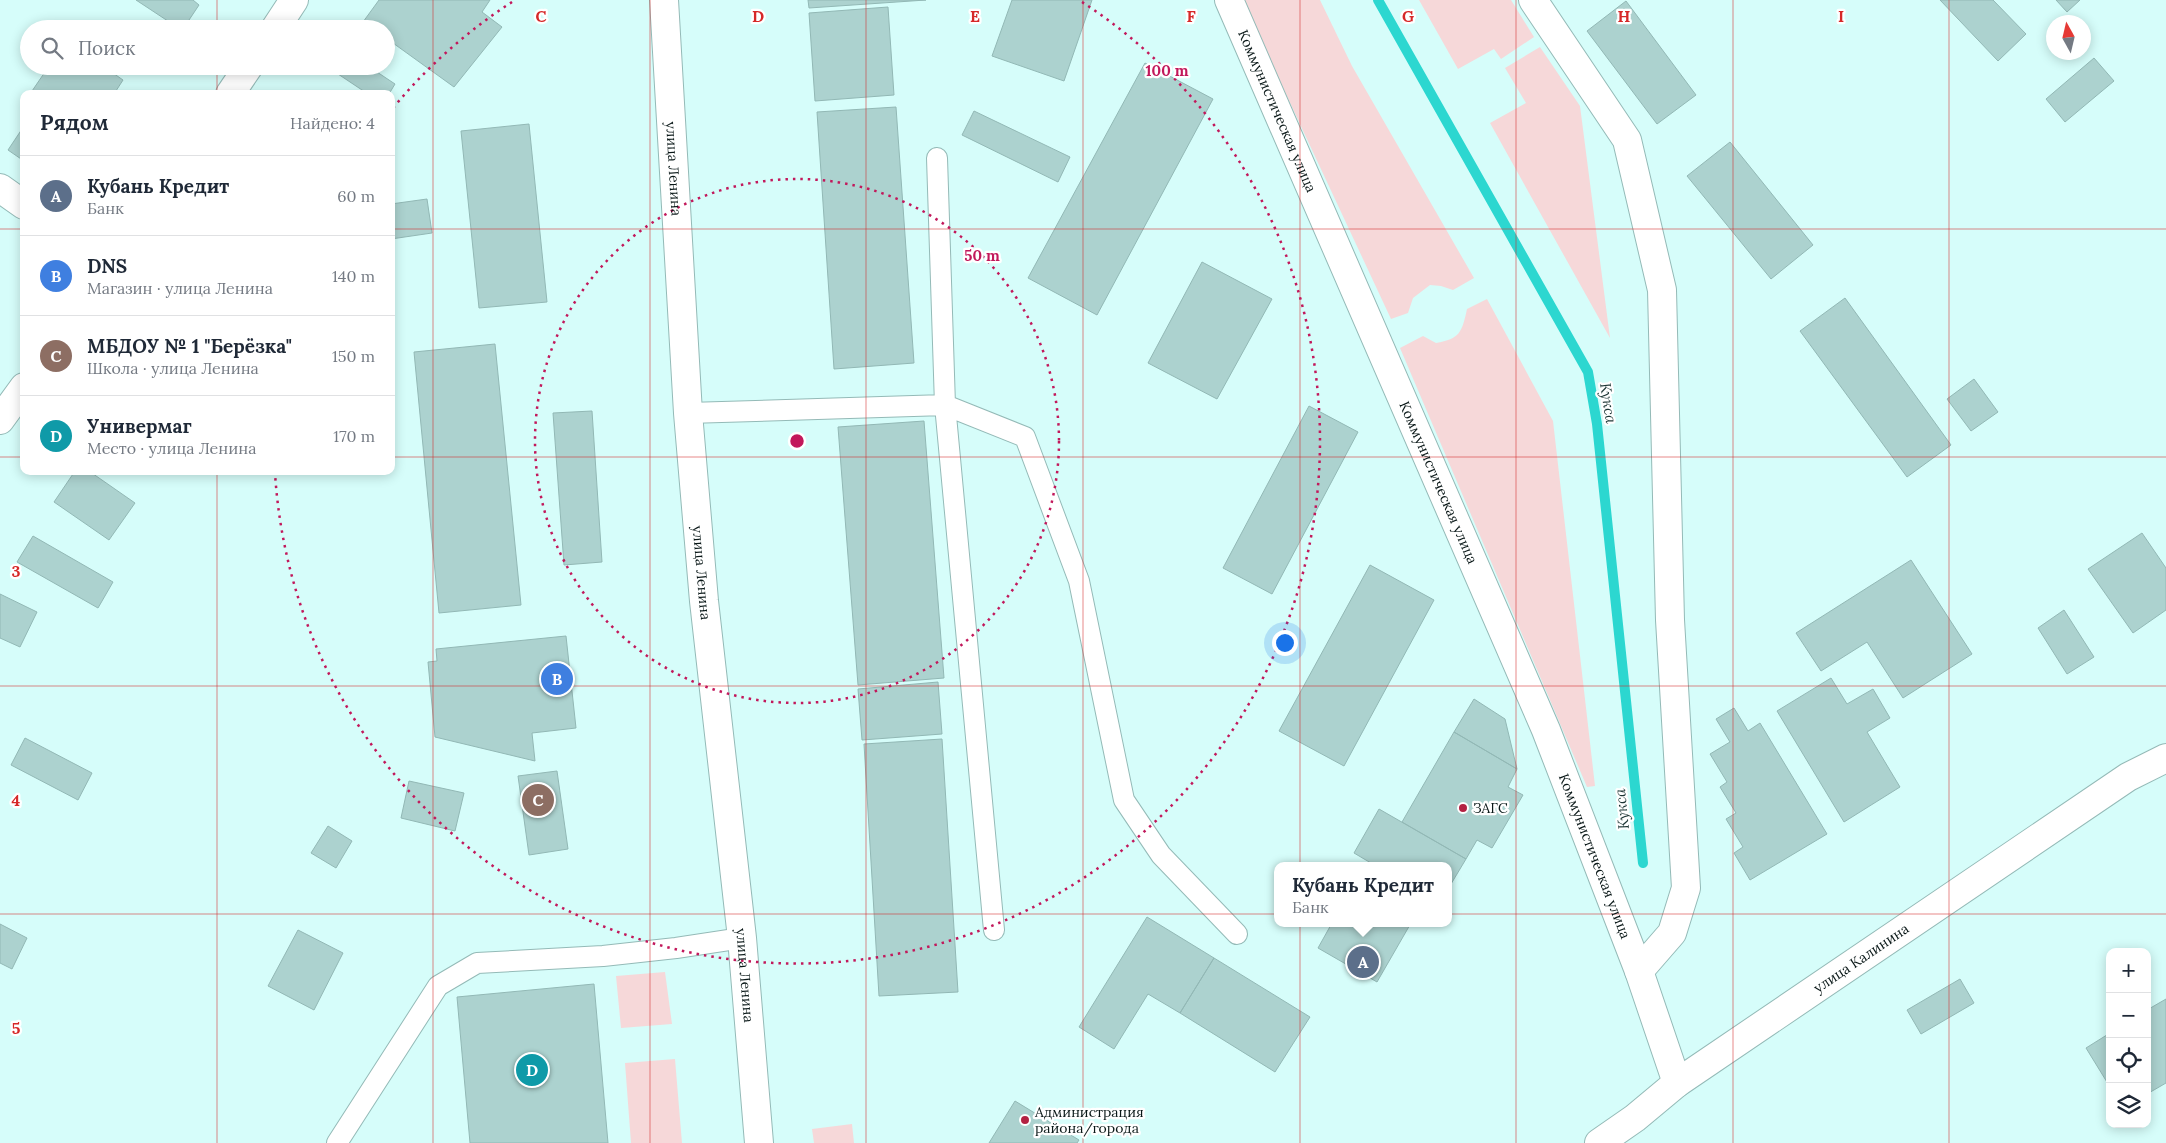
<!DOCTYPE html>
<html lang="ru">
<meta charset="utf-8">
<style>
:root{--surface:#fff;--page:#f6f6f7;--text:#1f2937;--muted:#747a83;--line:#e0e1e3;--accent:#b32142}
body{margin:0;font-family:Lora,serif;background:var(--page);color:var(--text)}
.controls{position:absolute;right:15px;bottom:15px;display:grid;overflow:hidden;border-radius:10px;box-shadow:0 2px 12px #0003}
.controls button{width:45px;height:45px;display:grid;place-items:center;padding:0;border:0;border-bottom:1px solid var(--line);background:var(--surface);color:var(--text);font:25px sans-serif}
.compass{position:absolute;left:2046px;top:15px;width:45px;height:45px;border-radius:50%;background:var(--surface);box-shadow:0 2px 12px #0003;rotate:352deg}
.you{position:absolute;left:1284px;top:642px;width:18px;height:18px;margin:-12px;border:4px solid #fff;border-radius:50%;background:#1a73e8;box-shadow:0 0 0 8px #1a73e833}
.badge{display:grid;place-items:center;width:32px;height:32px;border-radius:50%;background:var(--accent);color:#fff;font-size:16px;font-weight:700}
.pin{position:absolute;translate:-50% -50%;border:2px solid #fff;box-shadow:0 1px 5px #0006}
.popup{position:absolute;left:1274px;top:862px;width:178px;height:65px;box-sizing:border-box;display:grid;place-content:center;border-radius:10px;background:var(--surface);filter:drop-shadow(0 1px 4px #0005);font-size:16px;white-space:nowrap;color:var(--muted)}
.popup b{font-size:19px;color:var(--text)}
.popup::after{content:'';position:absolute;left:50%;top:100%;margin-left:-10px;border:10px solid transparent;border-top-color:var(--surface)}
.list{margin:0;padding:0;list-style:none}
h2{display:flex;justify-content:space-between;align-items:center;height:65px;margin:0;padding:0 20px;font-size:21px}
h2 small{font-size:16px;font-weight:400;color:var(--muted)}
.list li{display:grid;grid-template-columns:32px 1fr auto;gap:15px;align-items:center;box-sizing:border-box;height:80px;padding:0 20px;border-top:1px solid var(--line)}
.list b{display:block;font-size:19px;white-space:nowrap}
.list p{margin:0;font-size:16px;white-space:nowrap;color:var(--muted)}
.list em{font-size:16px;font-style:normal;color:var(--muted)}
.icon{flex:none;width:28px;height:28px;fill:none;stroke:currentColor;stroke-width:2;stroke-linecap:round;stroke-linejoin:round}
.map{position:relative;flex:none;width:2166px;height:1143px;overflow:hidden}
.search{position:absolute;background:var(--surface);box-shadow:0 2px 12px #0003;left:20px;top:20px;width:375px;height:55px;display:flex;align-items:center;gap:12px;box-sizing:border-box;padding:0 18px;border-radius:28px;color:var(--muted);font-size:19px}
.panel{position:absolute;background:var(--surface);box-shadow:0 2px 12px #0003;left:20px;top:90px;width:375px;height:385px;border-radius:10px}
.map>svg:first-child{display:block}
.green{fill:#f6d8d9}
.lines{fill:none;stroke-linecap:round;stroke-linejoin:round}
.stream{stroke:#2cd7d0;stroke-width:10}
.building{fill:#acd2cf;stroke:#92b8b5}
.service-casing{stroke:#94bab7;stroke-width:22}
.minor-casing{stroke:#94bab7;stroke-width:30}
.tertiary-casing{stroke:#94bab7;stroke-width:30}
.service{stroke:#fff;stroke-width:20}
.minor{stroke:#fff;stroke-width:28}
.tertiary{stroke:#fff;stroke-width:28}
.grid{fill:none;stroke:#d62828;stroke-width:1;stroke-opacity:0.55}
.ring{fill:none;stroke:#c2185b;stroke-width:2.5;stroke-dasharray:2.5 5}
.poi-dot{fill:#b32142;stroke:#fff;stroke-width:2}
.labels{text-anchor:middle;stroke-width:4.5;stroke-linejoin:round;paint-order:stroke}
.street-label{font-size:14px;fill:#0a1818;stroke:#fff}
.poi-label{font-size:14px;fill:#0a1818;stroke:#fff;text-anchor:start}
.water-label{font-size:15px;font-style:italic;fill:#1c3534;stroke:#fff}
.grid-label{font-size:16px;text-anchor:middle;font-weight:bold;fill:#d62828;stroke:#fff;stroke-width:4.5;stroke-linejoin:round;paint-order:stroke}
.centre{fill:#c2185b;stroke:#fff;stroke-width:2.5}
.ring-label{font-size:15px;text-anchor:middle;font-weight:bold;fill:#c2185b;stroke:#fff;stroke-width:4.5;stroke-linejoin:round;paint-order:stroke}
</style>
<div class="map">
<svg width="2166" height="1143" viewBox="0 0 2166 1143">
<rect width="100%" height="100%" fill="#d6fdfa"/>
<path class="green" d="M1242,0H1320L1352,66L1474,278L1453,290L1441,286L1430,285L1413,298L1408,313L1391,319Z
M1419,0H1511L1534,37L1501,59L1494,49L1458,69Z
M1540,47L1580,106L1610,338L1490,123L1526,103L1505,68Z
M1487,299L1553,421L1595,786L1587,787L1400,348L1423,336L1436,343C1460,339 1462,332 1467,309Z
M665,972L672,1024L621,1028L616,976Z
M675,1059L682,1143H631L625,1063Z
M852,1124L854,1143H814L812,1129Z"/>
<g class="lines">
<path class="stream" d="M1378,0L1588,372L1597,424L1643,863"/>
</g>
<path class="building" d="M136,0H193L199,5L183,29H180Z
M379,0H490L482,12L502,27L454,87L386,38V29H373L363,22Z
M808,0H926L809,8Z
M1012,0H1092L1064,81L992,56Z
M1940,0H1993L2026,34L1998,61Z
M2056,0H2080L2067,12Z
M1626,1L1696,95L1657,124L1587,31Z
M888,7L894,95L815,101L809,13Z
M2094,58L2114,81L2065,122L2046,99Z
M1145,63L1213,99L1097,315L1028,278Z
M49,66H103L123,80L114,94H30Z
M326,66H368L395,84L389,94H368Z
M896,107L914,363L834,369L817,112Z
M974,111L1070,157L1058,182L962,135Z
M529,124L547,302L479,308L461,131Z
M24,126V161L8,150Z
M1730,142L1813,245L1771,279L1687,176Z
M427,199L432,233L391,239V204Z
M1202,262L1272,299L1217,399L1148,363Z
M1845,298L1951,445L1907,477L1800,331Z
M495,344L521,605L439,613L414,352Z
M1974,379L1998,412L1971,431L1947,399Z
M1309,406L1358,432L1272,594L1223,568Z
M592,411L602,562L564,565L553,413Z
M924,421L944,678L858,685L838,427Z
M75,471H89L135,503L109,540L54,502Z
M2142,533L2166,568V610L2133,633L2088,569Z
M33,536L113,582L98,608L17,562Z
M1911,560L1972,654L1903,698L1867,642L1821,671L1796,633Z
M1370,565L1434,600L1344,766L1279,731Z
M0,594L37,612L20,647L0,638Z
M2064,610L2094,657L2067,674L2038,628Z
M566,636L576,728L532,733L535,761L435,737L428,662L437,661L436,649Z
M1831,678L1847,704L1873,689L1890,718L1867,732L1900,787L1844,822L1777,711Z
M938,682L942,734L862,740L858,689Z
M1474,699L1505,719L1517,769L1454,732Z
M1734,708L1748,731L1760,723L1827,834L1750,880L1734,853L1743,847L1726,819L1736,813L1720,787L1727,782L1710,754L1730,742L1716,719Z
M1454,732L1517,769L1508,787L1523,795L1492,848L1477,840L1466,859L1402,822Z
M25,738L92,773L78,800L11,765Z
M942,739L958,992L879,996L864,744Z
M557,771L568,849L529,855L518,776Z
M409,781L464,793L455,831L401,818Z
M1379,809L1466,859L1448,889V866H1376L1354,853Z
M328,826L352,841L336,868L311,853Z
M1147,917L1214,958L1180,1013L1148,994L1114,1049L1079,1027Z
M1332,923H1411L1377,982L1318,948Z
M0,924L27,938L12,969L0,963Z
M298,930L343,953L314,1010L268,986Z
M1214,958L1310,1017L1275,1072L1180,1013Z
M1960,979L1974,1003L1921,1034L1907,1010Z
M594,984L608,1143H470L457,997Z
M2166,999V1083L2147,1094V1010Z
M2110,1033V1087L2086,1048Z
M1015,1101L1079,1140L1077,1143H989Z"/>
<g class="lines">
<g class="service-casing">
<path id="service" d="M937,158L945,405L994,930
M688,413L945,405L1025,437L1079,581L1124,800L1161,855L1237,934
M337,1143L438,986L477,963L603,956L676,948L742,938"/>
</g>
<g class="minor-casing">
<g id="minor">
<path id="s1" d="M1229,0L1546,730L1639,971L1677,1083"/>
<path d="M1533,0L1627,140L1662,290L1670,620L1686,888L1672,933L1639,971"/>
<path d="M0,188L24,205"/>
</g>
</g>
<g class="tertiary-casing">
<g id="tertiary">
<path id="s2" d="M664,0L688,413L704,601L742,938L759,1143"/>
<path d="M275,29L294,0"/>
<path d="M230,94L249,66"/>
<path d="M0,420L24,387"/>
<path id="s3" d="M1599,1143L1635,1118L1677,1083L2128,777L2166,758"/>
</g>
</g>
<use href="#service" class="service"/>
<use href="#minor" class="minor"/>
<use href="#tertiary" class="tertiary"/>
</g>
<path class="grid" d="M217,0V29M433,0V1143M650,0V1143M866,0V1143M1083,0V1143M1300,0V1143M1516,0V1143M1733,0V1143M1949,0V1143M217,66V94M0,229H24M391,229H2166M0,457H24M391,457H2166M217,471V1143M0,686H2166M0,914H2166"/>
<g class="ring">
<circle cx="797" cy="441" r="262"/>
<path d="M393 108A523 523 0 0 1 512 2M1082 2A523 523 0 1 1 275 473"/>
</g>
<g class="poi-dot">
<circle cx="1463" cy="808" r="5"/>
<circle cx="1025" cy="1120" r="5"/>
</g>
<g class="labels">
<g class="street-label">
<text dy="5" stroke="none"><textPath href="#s1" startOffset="121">Коммунистическая улица</textPath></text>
<text dy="5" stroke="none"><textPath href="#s2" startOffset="169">улица Ленина</textPath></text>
<text dy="5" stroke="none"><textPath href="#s1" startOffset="526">Коммунистическая улица</textPath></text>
<text dy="5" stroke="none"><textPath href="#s2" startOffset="574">улица Ленина</textPath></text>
<text dy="5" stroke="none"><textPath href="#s1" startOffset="931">Коммунистическая улица</textPath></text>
<text dy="5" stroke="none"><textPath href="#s3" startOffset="321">улица Калинина</textPath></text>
<text dy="5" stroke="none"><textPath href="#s2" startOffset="979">улица Ленина</textPath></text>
</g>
<g class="poi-label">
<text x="1473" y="813">ЗАГС</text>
<text x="1035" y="1117">Администрация<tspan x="1035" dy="16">района/города</tspan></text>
</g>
<g class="water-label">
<text transform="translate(1608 403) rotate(81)" y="5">Кукса</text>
<text transform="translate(1622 809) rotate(-96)" y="5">Кукса</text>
</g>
</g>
<g class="grid-label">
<text x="541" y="22">C</text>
<text x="758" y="22">D</text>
<text x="975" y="22">E</text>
<text x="1191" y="22">F</text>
<text x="1408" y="22">G</text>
<text x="1624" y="22">H</text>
<text x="1841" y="22">I</text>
<text x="16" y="577">3</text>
<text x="16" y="806">4</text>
<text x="16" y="1034">5</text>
</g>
<circle cx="797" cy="441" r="8" class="centre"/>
<g class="ring-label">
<text x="1167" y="76">100 m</text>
<text x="982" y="261">50 m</text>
</g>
</svg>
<div class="controls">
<button>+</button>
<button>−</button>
<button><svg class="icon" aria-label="locate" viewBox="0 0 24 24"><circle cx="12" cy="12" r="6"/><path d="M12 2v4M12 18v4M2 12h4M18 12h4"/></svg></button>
<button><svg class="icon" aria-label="layers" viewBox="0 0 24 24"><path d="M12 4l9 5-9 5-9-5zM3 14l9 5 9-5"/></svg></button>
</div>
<svg class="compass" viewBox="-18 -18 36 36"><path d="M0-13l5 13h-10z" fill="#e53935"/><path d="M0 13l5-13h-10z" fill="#747a83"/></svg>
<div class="you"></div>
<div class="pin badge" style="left:1363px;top:962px;background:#5c6f8a">A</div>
<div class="popup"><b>Кубань Кредит</b>Банк</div>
<div class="pin badge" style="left:557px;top:679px;background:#3f7fe0">B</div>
<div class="pin badge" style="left:538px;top:800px;background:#8d6e63">C</div>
<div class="pin badge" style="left:532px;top:1070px;background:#0f9aa8">D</div>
<div class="search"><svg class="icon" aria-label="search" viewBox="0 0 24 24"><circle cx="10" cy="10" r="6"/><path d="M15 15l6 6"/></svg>Поиск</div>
<section class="panel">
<h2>Рядом<small>Найдено: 4</small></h2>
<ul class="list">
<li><span class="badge" style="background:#5c6f8a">A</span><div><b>Кубань Кредит</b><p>Банк</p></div><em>60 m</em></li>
<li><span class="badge" style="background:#3f7fe0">B</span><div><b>DNS</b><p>Магазин · улица Ленина</p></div><em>140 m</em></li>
<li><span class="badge" style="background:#8d6e63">C</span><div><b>МБДОУ № 1 &quot;Берёзка&quot;</b><p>Школа · улица Ленина</p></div><em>150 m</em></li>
<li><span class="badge" style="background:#0f9aa8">D</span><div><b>Универмаг</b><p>Место · улица Ленина</p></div><em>170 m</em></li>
</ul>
</section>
</div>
